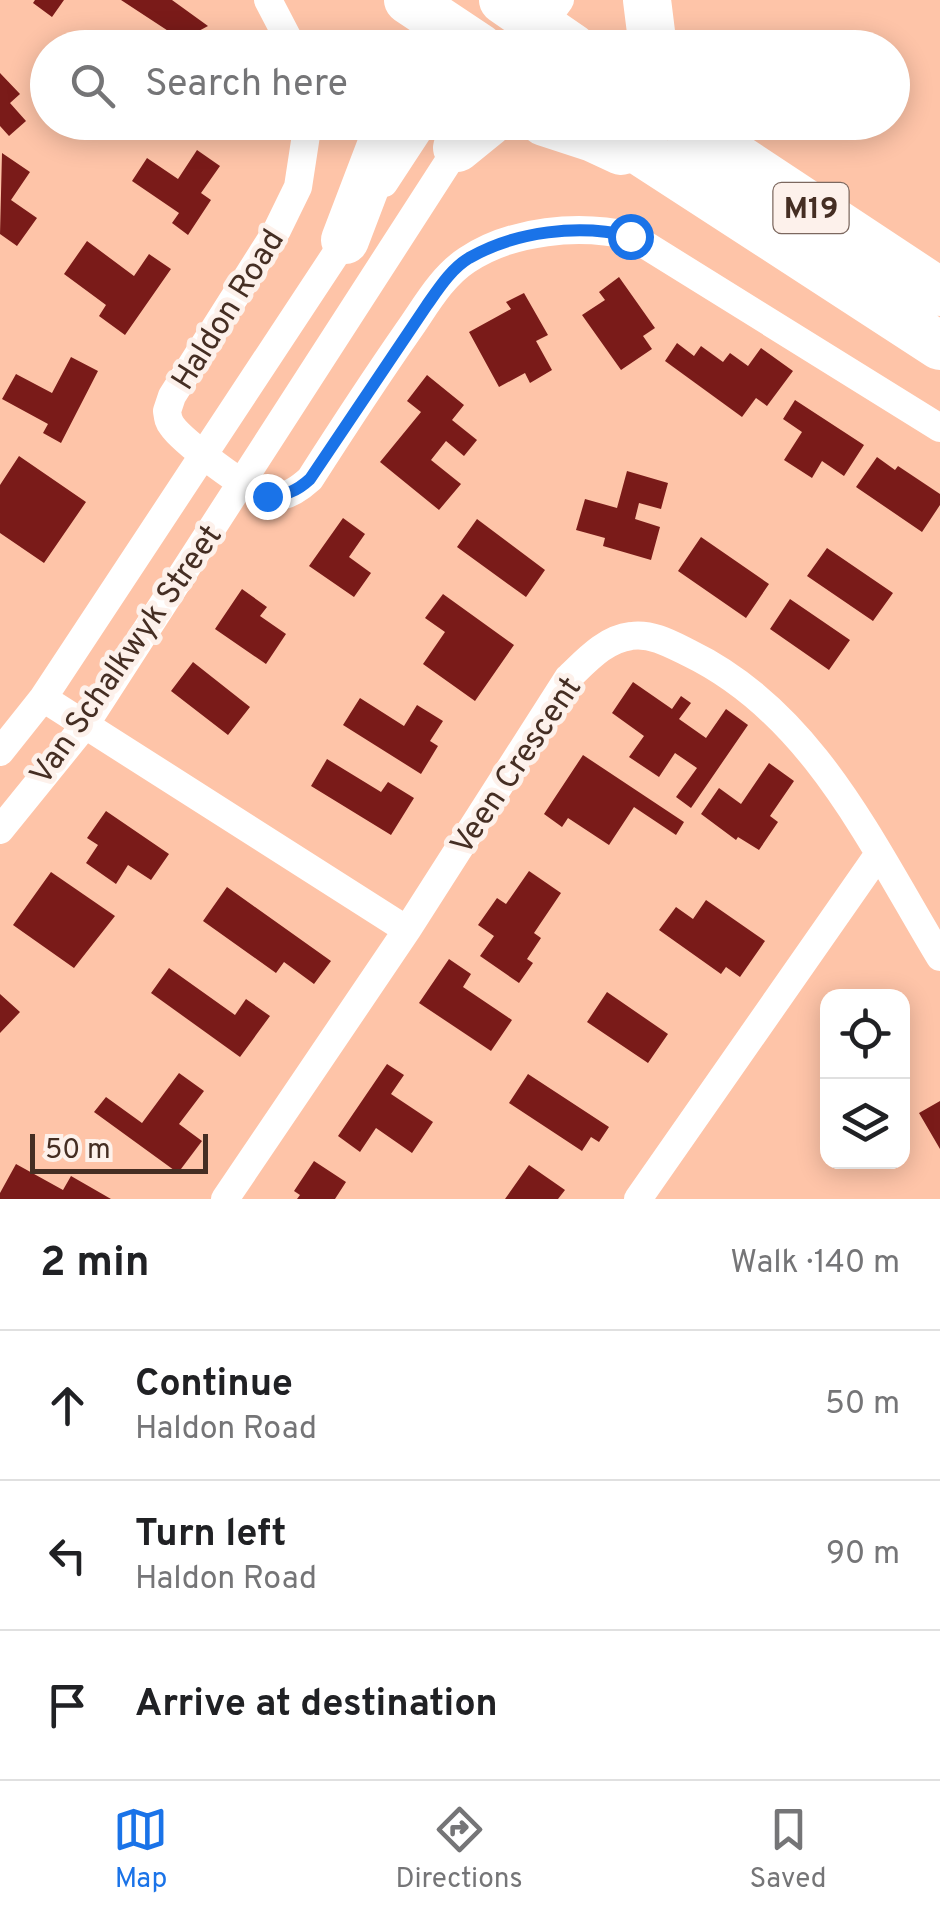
<!DOCTYPE html>
<meta charset="utf-8">
<style>
:root{--surface:#fff;--page:#f6f6f6;--text:#202124;--muted:#757577;--line:#e0e0e0;--accent:#1a73e8}
body{margin:0;font-family:Overpass,sans-serif;background:var(--page);color:var(--text)}
.controls{position:absolute;right:30px;bottom:30px;display:grid;overflow:hidden;border-radius:20px;box-shadow:0 5px 25px #0003}
.controls button{width:90px;height:90px;display:grid;place-items:center;padding:0;border:0;border-bottom:2px solid var(--line);background:var(--surface);color:var(--text);font:50px sans-serif}
.scale{position:absolute;left:30px;bottom:25px;width:178px;box-sizing:border-box;padding-left:10px;border:5px solid #452e23;border-top:0;font-size:28px;line-height:35px;white-space:nowrap;color:#452e23;-webkit-text-stroke:8px #fdf1eb;paint-order:stroke}
.stop{position:absolute;width:30px;height:30px;margin:-22px;border:8px solid #1a73e8;border-radius:50%;background:#fff}
.stop.end{background:#1a73e8;border-color:#fff;box-shadow:0 2px 10px #0008}
.list{margin:0;padding:0;list-style:none}
h2{display:flex;justify-content:space-between;align-items:center;height:130px;margin:0;padding:0 40px;font-size:42px}
h2 small{font-size:32px;font-weight:400;color:var(--muted)}
.list li{display:grid;grid-template-columns:65px 1fr auto;gap:30px;align-items:center;box-sizing:border-box;height:150px;padding:0 40px;border-top:2px solid var(--line)}
.list b{display:block;font-size:38px;white-space:nowrap}
.list p{margin:0;font-size:32px;white-space:nowrap;color:var(--muted)}
.list em{font-size:32px;font-style:normal;color:var(--muted)}
.icon{flex:none;width:55px;height:55px;fill:none;stroke:currentColor;stroke-width:2;stroke-linecap:round;stroke-linejoin:round}
.map{position:relative;flex:none;width:940px;height:1199px;overflow:hidden}
.search{position:absolute;background:var(--surface);box-shadow:0 5px 25px #0003;left:30px;right:30px;top:30px;height:110px;display:flex;align-items:center;gap:25px;box-sizing:border-box;padding:0 35px;border-radius:55px;color:var(--muted);font-size:38px}
.sheet{height:580px;background:var(--surface)}
nav{display:flex;justify-content:space-around;align-items:center;box-sizing:border-box;height:140px;border-top:2px solid var(--line);background:var(--surface);font-size:28px;color:var(--muted)}
nav a{display:grid;justify-items:center;gap:5px}
nav .on{color:var(--accent)}
.map>svg:first-child{display:block}
.building{fill:#7a1b19}
.lines{fill:none;stroke-linecap:round;stroke-linejoin:round}
.minor{stroke:#fff;stroke-width:28}
.trunk{stroke:#fff;stroke-width:48}
.route{stroke:#1a73e8;stroke-width:12}
.labels{text-anchor:middle;stroke-width:10;stroke-linejoin:round;paint-order:stroke}
.shield{fill:#fdf1eb;stroke:#7c685f;stroke-width:2.5}
.shield-label{font-size:30px;font-weight:bold;fill:#452e23}
.street-label{font-size:32px;fill:#452e23;stroke:#fdf1eb}
</style>
<div class="map">
<svg width="940" height="1199" viewBox="0 0 940 1199">
<rect width="100%" height="100%" fill="#fec4a8"/>
<path class="building" d="M35,0H64L52,17L33,3Z
M121,0H172L208,26L182,40Z
M0,73L20,94L10,103L26,121L9,136L0,126Z
M197,150L220,166L201,193L211,200L188,235L172,223L179,213L132,181L147,158L178,179Z
M2,153L30,172L11,200L37,218L17,246L0,234Z
M87,241L134,276L149,254L171,269L125,335L99,316L106,305L64,274Z
M619,277L655,328L643,336L652,349L621,370L582,315L605,300L599,292Z
M524,293L548,335L536,341L552,370L530,383L525,373L499,387L469,332L511,309L506,302Z
M677,343L694,356L701,346L723,362L730,353L748,366L761,348L793,371L767,406L756,398L742,417L665,361Z
M71,357L98,371L61,443L43,433L48,424L2,399L16,374L52,393Z
M427,375L464,405L452,420L477,440L464,456L446,441L431,460L461,484L439,510L380,462L421,412L407,401Z
M795,400L864,445L844,476L822,461L812,478L784,460L802,432L783,419Z
M19,456L86,502L44,563L0,533V485Z
M877,457L895,470L898,466L940,494V505L922,532L856,487Z
M627,471L668,483L661,509L639,503L635,519L660,527L651,560L603,546L605,538L576,530L585,499L617,508Z
M343,518L365,534L349,557L371,573L354,597L309,566Z
M477,519L545,570L526,597L457,547Z
M701,537L769,584L746,618L678,571Z
M827,548L893,593L873,621L807,576Z
M242,589L267,607L260,616L286,634L266,664L215,629Z
M443,594L514,645L475,701L423,664L445,632L425,618Z
M790,599L850,640L829,670L770,629Z
M193,662L250,707L228,735L171,691Z
M633,682L672,709L681,696L691,703L679,719L706,738L726,709L748,725L691,808L676,797L697,768L675,753L659,777L629,757L644,736L612,713Z
M360,698L404,726L417,705L443,721L430,741L438,746L421,774L343,725Z
M583,755L684,822L676,835L634,807L609,845L568,818L562,827L544,814Z
M327,759L381,792L388,782L414,798L391,835L311,786Z
M769,763L794,781L770,816L778,822L759,850L738,837L736,840L701,814L719,788L741,804Z
M106,811L169,854L151,880L128,865L116,884L86,863L98,845L87,838Z
M529,871L561,893L534,933L541,938L527,959L533,963L519,983L480,956L494,936L478,925L497,898L506,904Z
M51,872L115,916L74,968L13,925Z
M227,887L331,961L314,984L284,962L276,973L203,921Z
M706,900L765,941L740,977L726,967L721,974L659,930L676,907L693,919Z
M449,959L471,974L463,987L512,1020L491,1051L419,1003Z
M169,968L235,1015L246,999L270,1016L240,1057L151,993Z
M607,992L668,1034L648,1063L587,1022Z
M0,994L20,1012L0,1033Z
M387,1064L404,1075L391,1094L433,1122L412,1153L376,1128L360,1152L338,1136Z
M179,1073L204,1091L179,1124L202,1141L178,1173L94,1112L106,1097L142,1123Z
M528,1074L609,1127L599,1142L591,1137L582,1151L509,1103Z
M940,1101V1149L919,1113Z
M314,1161L346,1182L335,1199H297L300,1195L294,1191Z
M16,1164L63,1190L71,1176L111,1199H0V1193Z
M529,1165L565,1190L558,1199H505Z"/>
<g class="lines">
<path class="minor" d="M268,0L293,48
M525,48L560,0
M308,122L298,187L277,230L172,396L167,411C168,418 168,421 172,426C182,441 250,493 268,496C283,500 299,489 310,479C342,429 374,380 408,331C425,307 441,277 467,260C512,230 579,224 631,236L940,428
M384,183L424,122
M43,698L407,930
M0,752L43,698L351,231
M0,830L85,725L465,136
M225,1199L407,930L568,678C586,661 605,639 631,636C652,633 671,644 689,653C813,713 872,845 940,957
M638,1199L878,855"/>
<path class="trunk" d="M408,0L480,48
M503,0L573,48
M647,0L653,48
M544,122L593,138L621,151
M595,122L940,346
M683,122L940,292
M457,148L489,122
M345,240L390,122"/>
</g>
<g class="lines">
<path class="route" d="M267,496C285,496 297,491 310,479L427,305C439,288 451,269 469,258C516,231 579,224 630,236"/>
</g>
<g class="labels">
<rect class="shield" x="773.5" y="183" width="75" height="50" rx="8"/>
<g class="shield-label">
<text x="811" y="218">M19</text>
</g>
<g class="street-label">
<text transform="translate(227 309) rotate(-58)" y="11">Haldon Road</text>
<text transform="translate(125 654) rotate(-55)" y="11">Van Schalkwyk Street</text>
<text transform="translate(515 765) rotate(-56)" y="11">Veen Crescent</text>
</g>
</g>
</svg>
<div class="controls">
<button><svg class="icon" aria-label="locate" viewBox="0 0 24 24"><circle cx="12" cy="12" r="6"/><path d="M12 2v4M12 18v4M2 12h4M18 12h4"/></svg></button>
<button><svg class="icon" aria-label="layers" viewBox="0 0 24 24"><path d="M12 4l9 5-9 5-9-5zM3 14l9 5 9-5"/></svg></button>
</div>
<div class="scale">50 m</div>
<div class="stop" style="left:630px;top:236px"></div>
<div class="stop end" style="left:267px;top:496px"></div>
<div class="search"><svg class="icon" aria-label="search" viewBox="0 0 24 24"><circle cx="10" cy="10" r="6"/><path d="M15 15l6 6"/></svg>Search here</div>
</div>
<section class="sheet">
<h2>2 min<small>Walk · 140 m</small></h2>
<ul class="list">
<li><svg class="icon" aria-label="ahead" viewBox="0 0 24 24"><path d="M12 20V5M6 11l6-6 6 6"/></svg><div><b>Continue</b><p>Haldon Road</p></div><em>50 m</em></li>
<li><svg class="icon" aria-label="left" viewBox="0 0 24 24"><path d="M17 20v-9H6M10 6l-5 5 5 5"/></svg><div><b>Turn left</b><p>Haldon Road</p></div><em>90 m</em></li>
<li><svg class="icon" aria-label="arrive" viewBox="0 0 24 24"><path d="M6 21V4h12l-3 4 3 4H6"/></svg><div><b>Arrive at destination</b></div></li>
</ul>
</section>
<nav>
<a class="on"><svg class="icon" aria-label="map" viewBox="0 0 24 24"><path d="M3 6l6-2 6 2 6-2v14l-6 2-6-2-6 2zM9 4v14M15 6v14"/></svg>Map</a>
<a><svg class="icon" aria-label="directions" viewBox="0 0 24 24"><path d="M12 3l9 9-9 9-9-9zM9 14v-3h6M13 9l2 2-2 2"/></svg>Directions</a>
<a><svg class="icon" aria-label="saved" viewBox="0 0 24 24"><path d="M7 4h10v16l-5-4-5 4z"/></svg>Saved</a>
</nav>
